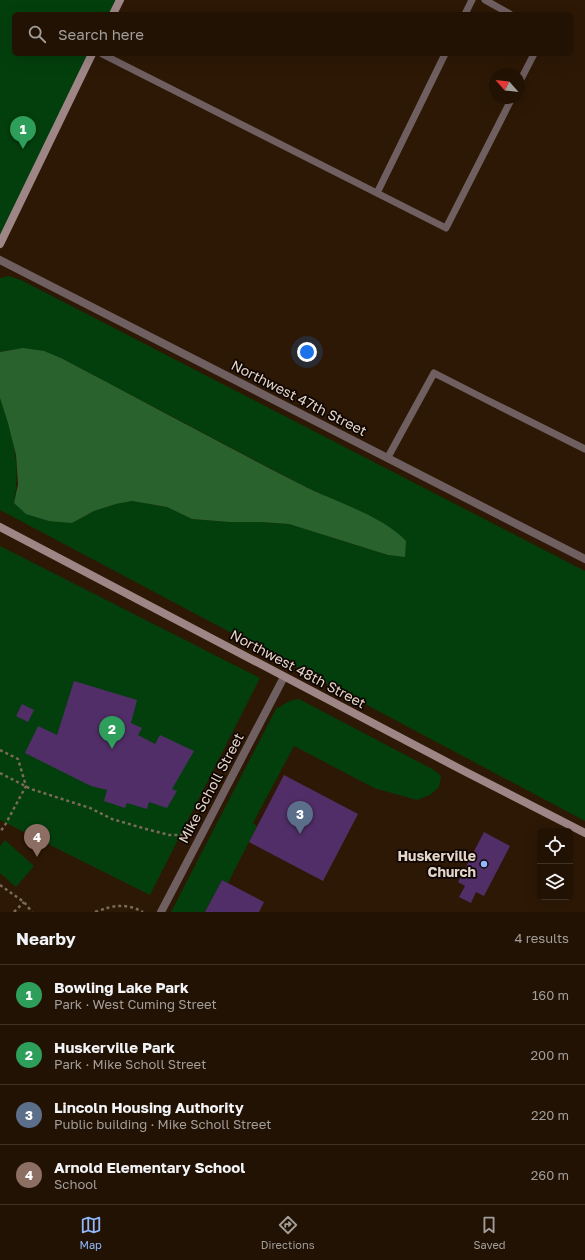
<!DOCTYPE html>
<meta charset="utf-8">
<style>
:root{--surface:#221204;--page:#2a1b0e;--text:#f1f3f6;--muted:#a29e9a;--line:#3f3226;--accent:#91b8fd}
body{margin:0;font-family:"Golos Text",sans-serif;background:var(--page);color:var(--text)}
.controls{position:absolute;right:12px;bottom:12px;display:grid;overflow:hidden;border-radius:6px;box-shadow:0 4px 16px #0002}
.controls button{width:36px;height:36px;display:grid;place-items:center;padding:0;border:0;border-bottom:1px solid var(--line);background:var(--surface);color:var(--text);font:20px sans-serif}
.compass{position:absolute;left:489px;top:68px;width:36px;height:36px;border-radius:50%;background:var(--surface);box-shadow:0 4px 16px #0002;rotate:297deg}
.you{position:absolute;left:307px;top:352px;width:14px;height:14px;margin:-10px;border:3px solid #fff;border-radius:50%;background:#1a73e8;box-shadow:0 0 0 6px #1a73e833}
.badge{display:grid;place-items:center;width:26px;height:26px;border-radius:50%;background:var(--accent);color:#fff;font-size:13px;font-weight:700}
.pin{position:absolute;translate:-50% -33px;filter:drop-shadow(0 1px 2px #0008)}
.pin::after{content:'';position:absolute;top:21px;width:14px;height:12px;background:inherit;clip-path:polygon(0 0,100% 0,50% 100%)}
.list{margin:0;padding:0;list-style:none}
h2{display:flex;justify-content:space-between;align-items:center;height:52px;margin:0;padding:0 16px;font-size:17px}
h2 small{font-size:13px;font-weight:400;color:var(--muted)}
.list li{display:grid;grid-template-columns:26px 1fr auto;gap:12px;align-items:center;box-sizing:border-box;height:60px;padding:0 16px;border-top:1px solid var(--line)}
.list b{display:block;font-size:15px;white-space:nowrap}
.list p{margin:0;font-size:13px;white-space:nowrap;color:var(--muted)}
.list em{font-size:13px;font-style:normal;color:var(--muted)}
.icon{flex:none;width:22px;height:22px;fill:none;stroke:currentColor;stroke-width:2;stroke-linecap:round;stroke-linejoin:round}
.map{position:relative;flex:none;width:585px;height:912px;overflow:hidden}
.search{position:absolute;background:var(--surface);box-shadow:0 4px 16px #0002;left:12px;right:12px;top:12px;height:44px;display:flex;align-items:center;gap:10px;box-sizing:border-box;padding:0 14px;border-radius:6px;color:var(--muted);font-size:15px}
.sheet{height:292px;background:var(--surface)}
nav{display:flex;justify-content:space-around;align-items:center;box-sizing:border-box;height:56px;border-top:1px solid var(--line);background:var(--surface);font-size:11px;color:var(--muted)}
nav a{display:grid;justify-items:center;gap:2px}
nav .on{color:var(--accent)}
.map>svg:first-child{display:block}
.green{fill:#033f0d}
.forest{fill:#2a622e}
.building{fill:#512e67}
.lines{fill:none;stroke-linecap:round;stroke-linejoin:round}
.path{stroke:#7b6959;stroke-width:2.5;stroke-dasharray:3 3;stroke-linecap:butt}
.lane{stroke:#6f5f60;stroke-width:7}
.street{stroke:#6f5f60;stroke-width:8}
.secondary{stroke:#9e8586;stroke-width:8}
.poi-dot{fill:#91b8fd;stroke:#0f0602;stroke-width:1.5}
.labels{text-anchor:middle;stroke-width:3.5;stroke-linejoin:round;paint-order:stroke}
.street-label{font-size:14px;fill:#e4d5ca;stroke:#0f0602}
.poi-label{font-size:14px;font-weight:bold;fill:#e4d5ca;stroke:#0f0602;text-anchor:end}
</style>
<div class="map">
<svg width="585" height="912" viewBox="0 0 585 912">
<rect width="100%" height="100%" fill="#2d1805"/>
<path class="green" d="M0,0H120L113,14H14V54H92L0,244Z
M9,276L21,280L585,571V821L0,510V398C13,436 21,462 14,503L72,523L94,511L116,504L132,501L167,507L192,519L229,522H261L289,524L388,555L405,557L376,520L302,485L61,358C38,349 25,346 0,352V278Z
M0,546L260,678L150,895L0,820Z
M299,699L434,770L441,776L439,787L430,795L417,800L374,788L294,746L253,823L257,826L228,883L222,880L205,912H171L277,707L279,708C285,703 290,700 299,699Z
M5,840L34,866L16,887L0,873V846Z"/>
<path class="forest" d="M23,348L44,351L61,358C141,400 220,443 300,484C332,501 382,515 406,541L405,557L388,555L289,524L261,522H229L192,519L167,507L132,501L116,504L94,511L72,523L49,521L26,514L14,503L18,484L16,455L8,423L0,398V352Z"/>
<path class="building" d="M74,681L137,700L131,723L142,728L138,735L155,744L160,735L194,751L172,789L177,791L167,808L149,802L147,809L127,803L125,808L104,801L107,790L91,786L25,753L38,726L57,735Z
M22,704L34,710L28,722L16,716Z
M284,775L358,814L323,881L249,842Z
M484,832L510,846L484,896L476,892L471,903L459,897L465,886L458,882Z
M222,880L264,902L259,912H205Z"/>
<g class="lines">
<path class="path" d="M0,750L18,759L26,786L5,825L0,832
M0,773L31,789L90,808L112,819L146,829L169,835H183
M0,885L24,902L32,912
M14,912L24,902
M95,912C114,905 126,903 143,912"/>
<path class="lane" d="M485,0L510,14
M465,14L472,0
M102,54L446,228L512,98
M519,83L534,54
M377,193L445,54
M388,457L434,373L485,399L585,449"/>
<path class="street" d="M0,260L585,559
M161,912L284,677"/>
<path class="secondary" d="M113,14L120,0
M0,244L92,54
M0,527L462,770L585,833"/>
</g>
<circle class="poi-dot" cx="484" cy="864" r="4"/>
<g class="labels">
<g class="street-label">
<text transform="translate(299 398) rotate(27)" y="5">Northwest 47th Street</text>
<text transform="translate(298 669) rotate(28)" y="5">Northwest 48th Street</text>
<text transform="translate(211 788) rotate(-62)" y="5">Mike Scholl Street</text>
</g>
<g class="poi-label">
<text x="476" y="861">Huskerville<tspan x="476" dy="16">Church</tspan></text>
</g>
</g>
</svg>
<div class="controls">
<button><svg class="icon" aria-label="locate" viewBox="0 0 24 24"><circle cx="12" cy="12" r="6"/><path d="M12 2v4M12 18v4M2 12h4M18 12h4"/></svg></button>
<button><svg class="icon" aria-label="layers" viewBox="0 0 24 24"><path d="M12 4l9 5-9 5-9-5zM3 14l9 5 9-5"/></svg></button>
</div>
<svg class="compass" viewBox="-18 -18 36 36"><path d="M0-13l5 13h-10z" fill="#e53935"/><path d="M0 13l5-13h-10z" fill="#a29e9a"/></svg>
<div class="you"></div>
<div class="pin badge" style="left:23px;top:149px;background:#2e9e5b">1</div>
<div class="pin badge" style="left:112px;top:749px;background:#2e9e5b">2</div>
<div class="pin badge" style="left:300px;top:834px;background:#5c6f8a">3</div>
<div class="pin badge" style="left:37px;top:857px;background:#8d6e63">4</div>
<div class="search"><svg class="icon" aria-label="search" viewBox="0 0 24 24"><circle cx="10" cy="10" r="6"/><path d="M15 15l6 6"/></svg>Search here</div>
</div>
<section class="sheet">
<h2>Nearby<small>4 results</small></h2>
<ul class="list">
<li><span class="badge" style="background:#2e9e5b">1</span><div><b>Bowling Lake Park</b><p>Park · West Cuming Street</p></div><em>160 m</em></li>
<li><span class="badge" style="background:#2e9e5b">2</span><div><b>Huskerville Park</b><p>Park · Mike Scholl Street</p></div><em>200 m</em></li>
<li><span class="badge" style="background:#5c6f8a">3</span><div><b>Lincoln Housing Authority</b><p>Public building · Mike Scholl Street</p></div><em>220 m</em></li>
<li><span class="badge" style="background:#8d6e63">4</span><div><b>Arnold Elementary School</b><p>School</p></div><em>260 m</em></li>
</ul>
</section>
<nav>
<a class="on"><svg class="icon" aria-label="map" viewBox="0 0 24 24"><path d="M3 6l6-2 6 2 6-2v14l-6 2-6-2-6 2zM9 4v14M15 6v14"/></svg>Map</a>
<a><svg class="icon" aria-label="directions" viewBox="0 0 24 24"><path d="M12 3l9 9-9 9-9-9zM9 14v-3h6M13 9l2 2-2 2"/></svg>Directions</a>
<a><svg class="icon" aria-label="saved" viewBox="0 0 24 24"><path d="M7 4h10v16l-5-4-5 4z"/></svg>Saved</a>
</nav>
